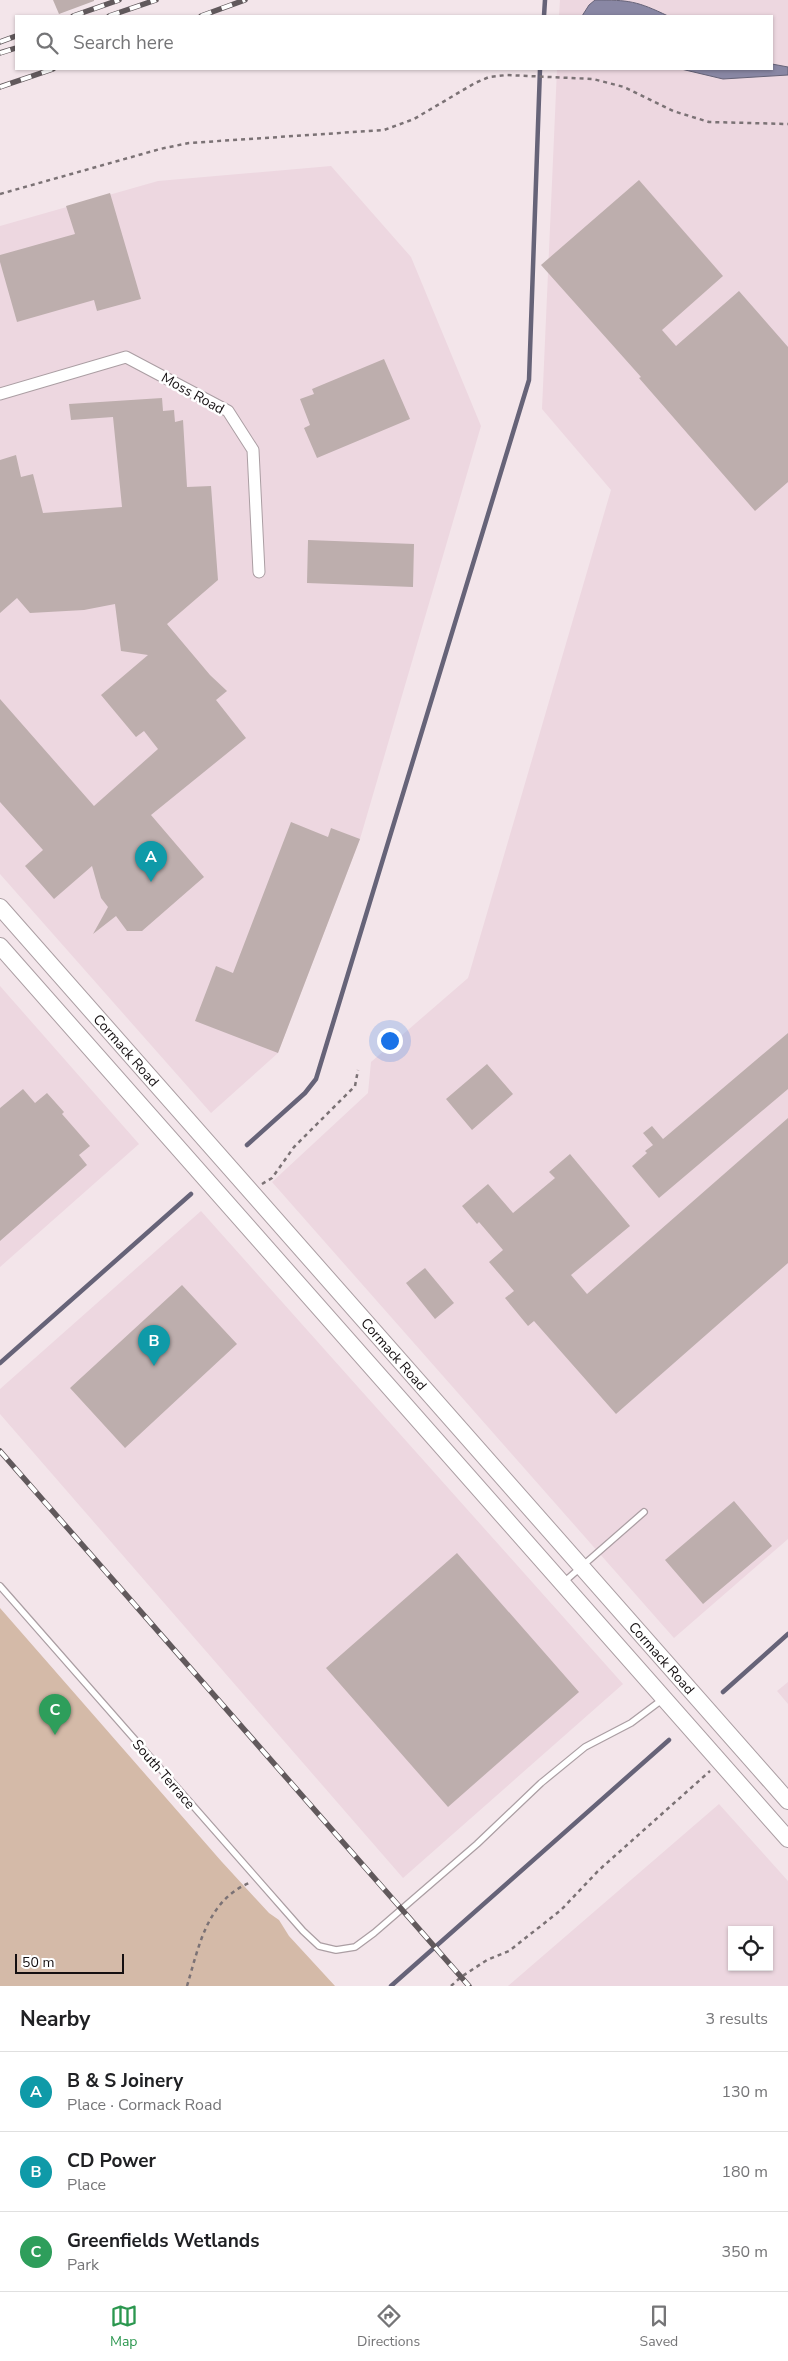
<!DOCTYPE html>
<meta charset="utf-8">
<style>
:root{--surface:#fff;--page:#f2f2f2;--text:#202124;--muted:#757577;--line:#e0e0e0;--accent:#2b974f}
body{margin:0;font-family:"Nunito Sans",sans-serif;background:var(--page);color:var(--text)}
.controls{position:absolute;right:15px;bottom:15px;display:grid;overflow:hidden;border-radius:0px;box-shadow:0 1px 4px #0004}
.controls button{width:45px;height:45px;display:grid;place-items:center;padding:0;border:0;border-bottom:1px solid var(--line);background:var(--surface);color:var(--text);font:25px sans-serif}
.scale{position:absolute;left:15px;bottom:12px;width:109px;box-sizing:border-box;padding-left:5px;border:2px solid #140f11;border-top:0;font-size:14px;line-height:18px;white-space:nowrap;color:#140f11;-webkit-text-stroke:4px #fff;paint-order:stroke}
.you{position:absolute;left:389px;top:1040px;width:18px;height:18px;margin:-12px;border:4px solid #fff;border-radius:50%;background:#1a73e8;box-shadow:0 0 0 8px #1a73e833}
.badge{display:grid;place-items:center;width:32px;height:32px;border-radius:50%;background:var(--accent);color:#fff;font-size:16px;font-weight:700}
.pin{position:absolute;translate:-50% -41px;filter:drop-shadow(0 1px 2px #0008)}
.pin::after{content:'';position:absolute;top:26px;width:18px;height:15px;background:inherit;clip-path:polygon(0 0,100% 0,50% 100%)}
.list{margin:0;padding:0;list-style:none}
h2{display:flex;justify-content:space-between;align-items:center;height:65px;margin:0;padding:0 20px;font-size:21px}
h2 small{font-size:16px;font-weight:400;color:var(--muted)}
.list li{display:grid;grid-template-columns:32px 1fr auto;gap:15px;align-items:center;box-sizing:border-box;height:80px;padding:0 20px;border-top:1px solid var(--line)}
.list b{display:block;font-size:19px;white-space:nowrap}
.list p{margin:0;font-size:16px;white-space:nowrap;color:var(--muted)}
.list em{font-size:16px;font-style:normal;color:var(--muted)}
.icon{flex:none;width:28px;height:28px;fill:none;stroke:currentColor;stroke-width:2;stroke-linecap:round;stroke-linejoin:round}
.map{position:relative;flex:none;width:788px;height:1986px;overflow:hidden}
.search{position:absolute;background:var(--surface);box-shadow:0 1px 4px #0004;left:15px;right:15px;top:15px;height:55px;display:flex;align-items:center;gap:12px;box-sizing:border-box;padding:0 18px;border-radius:0px;color:var(--muted);font-size:19px}
.sheet{height:305px;background:var(--surface)}
nav{display:flex;justify-content:space-around;align-items:center;box-sizing:border-box;height:70px;border-top:1px solid var(--line);background:var(--surface);font-size:14px;color:var(--muted)}
nav a{display:grid;justify-items:center;gap:2px}
nav .on{color:var(--accent)}
.map>svg:first-child{display:block}
.built{fill:#edd7e0;fill-rule:evenodd}
.green{fill:#d4baa8}
.water{fill:#8987a4;stroke:#666378}
.lines{fill:none;stroke-linecap:round;stroke-linejoin:round}
.stream{stroke:#666378;stroke-width:4.5}
.building{fill:#bdaead}
.lane-casing{stroke:#ab9ea3;stroke-width:8}
.street-casing{stroke:#ab9ea3;stroke-width:13}
.secondary-casing{stroke:#ab9ea3;stroke-width:18}
.path{stroke:#7b7275;stroke-width:2.5;stroke-dasharray:4 4;stroke-linecap:butt}
.lane{stroke:#fff;stroke-width:5.5}
.street{stroke:#fff;stroke-width:11}
.secondary{stroke:#fff;stroke-width:16}
.rail-casing{stroke:#61595c;stroke-width:5.5}
.rail{stroke:#fff;stroke-width:4;stroke-dasharray:11;stroke-linecap:butt}
.labels{text-anchor:middle;stroke-width:5;stroke-linejoin:round;paint-order:stroke}
.street-label{font-size:14px;fill:#140f11;stroke:#fff}
</style>
<div class="map">
<svg width="788" height="1986" viewBox="0 0 788 1986">
<rect width="100%" height="100%" fill="#f3e5ea"/>
<path class="built" d="M560,0H788V1539L674,1638L272,1182L368,1093L371,1062L468,978L611,490L542,409L557,69H772V16H559Z
M331,166L411,257L481,426L360,839L278,1053L211,1113L0,874V226L158,181Z
M0,986L139,1144L0,1267Z
M201,1211L623,1684L403,1878L0,1414V1389Z
M788,1682V1704L777,1691Z
M719,1804L788,1881V1986H508ZM732,1930H769V1967H732Z"/>
<path class="green" d="M0,1608L222,1862L269,1913L279,1920L289,1936L335,1986H0Z"/>
<path class="water" d="M595,0C629,0 637,1 668,16H582L589,5Z
M772,64L788,67V75L723,79L681,69H772Z"/>
<g class="lines">
<path class="stream" d="M544,16L545,0
M247,1145L305,1093L316,1079L529,380L540,69
M0,1363L191,1194
M723,1692L788,1634
M391,1986L669,1740"/>
</g>
<path class="building" d="M53,0H94V1L59,14Z
M639,180L723,276L662,330L676,346L739,291L788,347V482L755,511L639,378L641,377L541,265Z
M110,193L141,299L97,311L94,300L17,322L0,262V255L75,234L66,206Z
M384,359L410,419L317,458L304,428L310,425L300,399L314,394L312,389Z
M162,398L163,411L174,410L175,422L183,420L187,487L211,486L218,580L167,624L210,675L227,691L216,700L246,738L151,815L204,877L142,931H127L116,916L93,934L108,907L101,898L92,866L54,899L25,866L43,850L0,802V699L94,806L158,749L144,731L136,737L101,695L148,655L121,651L115,604L84,610L30,613L17,598L0,613V460L16,455L21,477L33,474L43,513L122,507L113,417L71,420L69,404Z
M308,540L414,544L413,587L307,583Z
M291,822L328,837L331,828L360,839L278,1053L195,1021L216,966L233,973Z
M788,1033V1089L659,1198L632,1166L647,1153L645,1151L653,1145L643,1133L652,1126L663,1139Z
M487,1064L513,1094L472,1130L446,1099Z
M23,1089L35,1103L47,1093L64,1112L62,1114L90,1146L79,1155L87,1165L0,1241V1108Z
M788,1118V1263L616,1414L534,1321L528,1326L505,1298L514,1291L489,1262L503,1250L479,1222L477,1224L462,1206L488,1184L513,1213L555,1178L549,1172L570,1154L630,1226L571,1275L587,1294Z
M425,1268L454,1303L435,1319L406,1283Z
M182,1285L237,1344L125,1448L70,1388Z
M734,1501L772,1546L703,1604L665,1560Z
M457,1553L579,1692L448,1807L326,1668Z"/>
<g class="lines">
<g class="lane-casing">
<path id="lane" d="M564,1582L644,1512
M0,1586L303,1931L319,1946L336,1950L355,1947L374,1933L477,1844L541,1783L585,1747L631,1723L663,1699"/>
</g>
<g class="street-casing">
<path id="street" d="M0,394L126,357L228,411L253,450L259,572"/>
</g>
<g class="secondary-casing">
<g id="secondary">
<path id="s1" d="M0,907L788,1801"/>
<path d="M0,946L788,1839"/>
</g>
</g>
<path class="path" d="M0,194L160,149L189,143L384,130L414,119L475,83L489,77L507,75L593,79L624,87L673,111L709,122L788,124
M262,1184L272,1178L294,1147L355,1086L358,1070
M187,1986C199,1946 207,1901 249,1883
M451,1986L461,1977L487,1960L509,1951L561,1910L599,1870L710,1771"/>
<use href="#lane" class="lane"/>
<use href="#street" class="street"/>
<use href="#secondary" class="secondary"/>
<g class="rail-casing">
<path id="rail" d="M73,16L119,0
M109,16L156,0
M201,16L245,0
M0,42L16,36
M0,53L16,48
M0,87L53,69
M0,1451L469,1986"/>
</g>
<use href="#rail" class="rail"/>
</g>
<g class="labels">
<g class="street-label">
<text transform="translate(193 393) rotate(29)" y="5">Moss Road</text>
<text dy="5" stroke="none"><textPath href="#s1" startOffset="191">Cormack Road</textPath></text>
<text dy="5" stroke="none"><textPath href="#s1" startOffset="596">Cormack Road</textPath></text>
<text dy="5" stroke="none"><textPath href="#s1" startOffset="1001">Cormack Road</textPath></text>
<text transform="translate(164 1774) rotate(49)" y="5">South Terrace</text>
</g>
</g>
</svg>
<div class="controls">
<button><svg class="icon" aria-label="locate" viewBox="0 0 24 24"><circle cx="12" cy="12" r="6"/><path d="M12 2v4M12 18v4M2 12h4M18 12h4"/></svg></button>
</div>
<div class="scale">50 m</div>
<div class="you"></div>
<div class="pin badge" style="left:151px;top:882px;background:#0f9aa8">A</div>
<div class="pin badge" style="left:154px;top:1366px;background:#0f9aa8">B</div>
<div class="pin badge" style="left:55px;top:1735px;background:#2e9e5b">C</div>
<div class="search"><svg class="icon" aria-label="search" viewBox="0 0 24 24"><circle cx="10" cy="10" r="6"/><path d="M15 15l6 6"/></svg>Search here</div>
</div>
<section class="sheet">
<h2>Nearby<small>3 results</small></h2>
<ul class="list">
<li><span class="badge" style="background:#0f9aa8">A</span><div><b>B &amp; S Joinery</b><p>Place · Cormack Road</p></div><em>130 m</em></li>
<li><span class="badge" style="background:#0f9aa8">B</span><div><b>CD Power</b><p>Place</p></div><em>180 m</em></li>
<li><span class="badge" style="background:#2e9e5b">C</span><div><b>Greenfields Wetlands</b><p>Park</p></div><em>350 m</em></li>
</ul>
</section>
<nav>
<a class="on"><svg class="icon" aria-label="map" viewBox="0 0 24 24"><path d="M3 6l6-2 6 2 6-2v14l-6 2-6-2-6 2zM9 4v14M15 6v14"/></svg>Map</a>
<a><svg class="icon" aria-label="directions" viewBox="0 0 24 24"><path d="M12 3l9 9-9 9-9-9zM9 14v-3h6M13 9l2 2-2 2"/></svg>Directions</a>
<a><svg class="icon" aria-label="saved" viewBox="0 0 24 24"><path d="M7 4h10v16l-5-4-5 4z"/></svg>Saved</a>
</nav>
